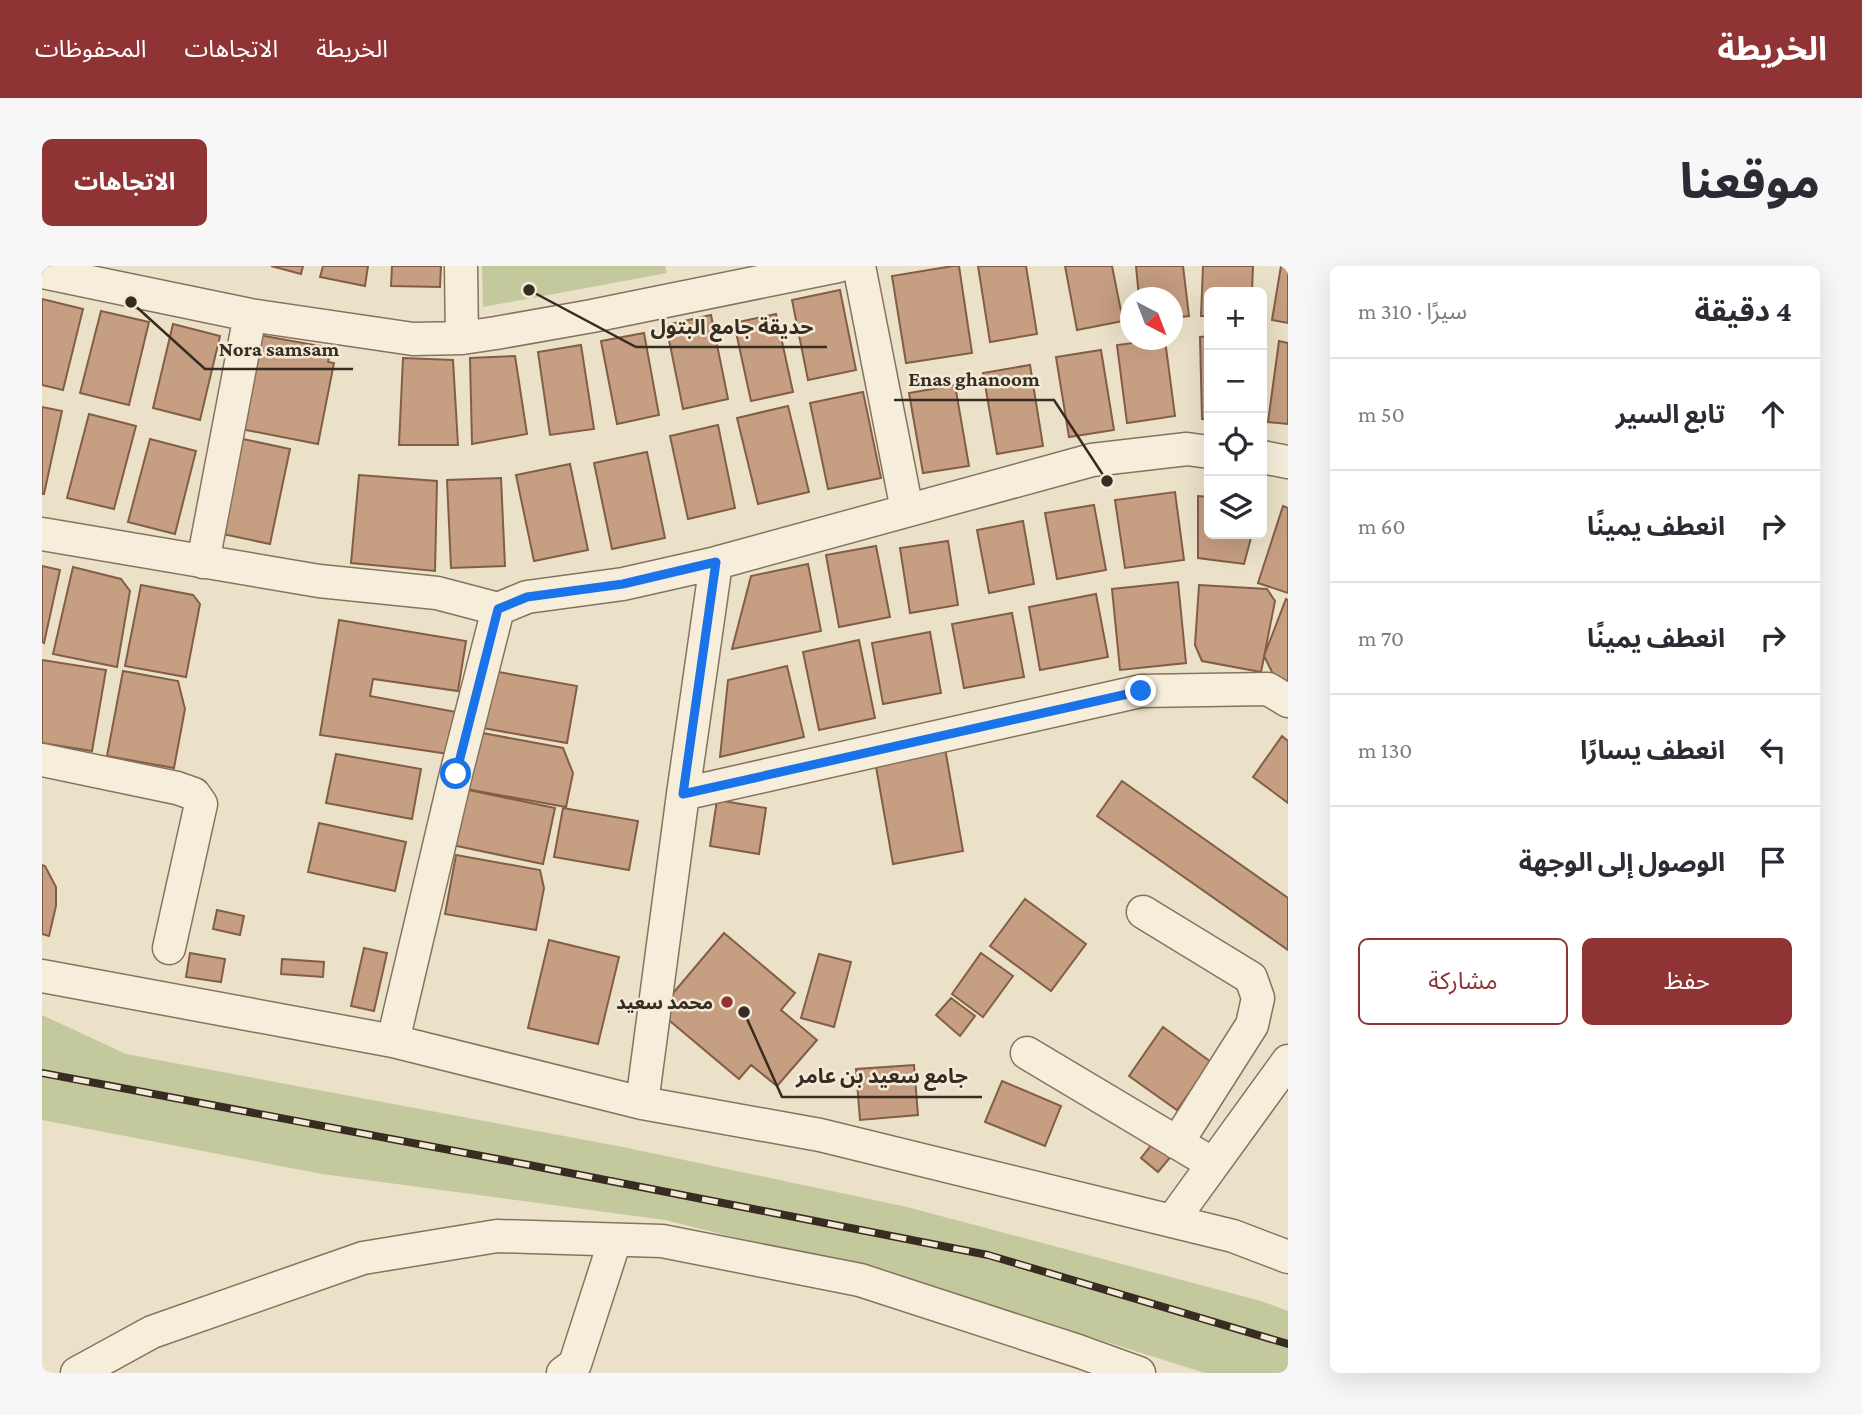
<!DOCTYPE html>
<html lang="ar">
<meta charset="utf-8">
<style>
:root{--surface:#fff;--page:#f7f7f7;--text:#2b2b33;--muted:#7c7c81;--line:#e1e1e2;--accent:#903334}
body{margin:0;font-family:"Crimson Pro","Noto Sans Arabic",serif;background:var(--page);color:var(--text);direction:rtl}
.controls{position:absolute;right:21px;top:21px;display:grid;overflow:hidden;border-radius:10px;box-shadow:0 7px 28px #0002}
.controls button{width:63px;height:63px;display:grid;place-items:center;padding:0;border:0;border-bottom:2px solid var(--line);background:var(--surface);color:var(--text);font:35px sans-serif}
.compass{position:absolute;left:1078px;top:21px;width:63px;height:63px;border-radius:50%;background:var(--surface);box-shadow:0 7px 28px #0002;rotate:138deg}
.stop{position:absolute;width:21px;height:21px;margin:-16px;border:5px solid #1a73e8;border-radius:50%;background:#fff}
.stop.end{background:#1a73e8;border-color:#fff;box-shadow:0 2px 7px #0008}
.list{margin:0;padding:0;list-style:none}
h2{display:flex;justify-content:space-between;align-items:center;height:91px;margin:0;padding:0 28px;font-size:30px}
h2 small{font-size:23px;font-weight:400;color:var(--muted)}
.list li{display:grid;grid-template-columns:46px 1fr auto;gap:21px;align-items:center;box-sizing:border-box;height:112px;padding:0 28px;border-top:2px solid var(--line)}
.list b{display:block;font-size:26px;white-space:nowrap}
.list em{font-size:23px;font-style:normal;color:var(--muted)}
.actions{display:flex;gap:14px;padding:21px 28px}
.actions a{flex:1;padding:16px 0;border:2px solid var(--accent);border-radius:10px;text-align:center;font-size:24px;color:var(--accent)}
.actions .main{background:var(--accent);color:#fff}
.icon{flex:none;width:38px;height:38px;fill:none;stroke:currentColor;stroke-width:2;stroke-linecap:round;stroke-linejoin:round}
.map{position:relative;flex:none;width:1246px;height:1107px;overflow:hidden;direction:ltr;border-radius:10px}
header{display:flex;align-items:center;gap:42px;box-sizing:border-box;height:98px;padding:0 35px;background:var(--accent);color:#fff}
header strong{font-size:33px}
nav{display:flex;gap:38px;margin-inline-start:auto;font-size:24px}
.intro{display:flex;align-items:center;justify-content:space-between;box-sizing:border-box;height:168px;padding:0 42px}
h1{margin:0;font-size:49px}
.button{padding:18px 32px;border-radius:10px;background:var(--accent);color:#fff;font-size:24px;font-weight:700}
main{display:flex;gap:42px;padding:0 42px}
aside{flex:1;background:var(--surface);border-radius:10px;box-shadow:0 7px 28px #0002}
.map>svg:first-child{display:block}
.green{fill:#c4c99d}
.building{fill:#c69e81;stroke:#835e46;stroke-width:2}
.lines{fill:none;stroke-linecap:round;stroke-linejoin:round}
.minor-casing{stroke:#86735e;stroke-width:35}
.minor{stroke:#f6eedb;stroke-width:32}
.rail-casing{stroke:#372c21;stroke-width:8}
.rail{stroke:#f3ebd7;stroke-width:5;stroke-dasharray:16;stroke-linecap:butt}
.route{stroke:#1a73e8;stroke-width:9}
.poi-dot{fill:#903334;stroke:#f3ebd7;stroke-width:2.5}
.labels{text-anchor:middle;stroke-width:5;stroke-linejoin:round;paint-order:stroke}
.poi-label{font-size:19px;font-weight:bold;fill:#372c21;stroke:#f3ebd7;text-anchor:end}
.leader{fill:none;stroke:#372c21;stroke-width:2.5}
.callout-dot{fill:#372c21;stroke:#f3ebd7;stroke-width:2.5}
.callout-label{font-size:21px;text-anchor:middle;font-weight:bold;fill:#372c21;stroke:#f3ebd7;stroke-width:5;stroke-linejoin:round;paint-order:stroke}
</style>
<header>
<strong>الخريطة</strong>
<nav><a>الخريطة</a><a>الاتجاهات</a><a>المحفوظات</a></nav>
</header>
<div class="intro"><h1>موقعنا</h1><a class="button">الاتجاهات</a></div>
<main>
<aside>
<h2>4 دقيقة<small>سيرًا · 310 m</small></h2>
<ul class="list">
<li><svg class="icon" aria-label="ahead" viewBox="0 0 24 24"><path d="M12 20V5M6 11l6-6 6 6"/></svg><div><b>تابع السير</b></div><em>50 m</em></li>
<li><svg class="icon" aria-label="right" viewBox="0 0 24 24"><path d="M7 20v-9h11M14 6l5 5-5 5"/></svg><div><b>انعطف يمينًا</b></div><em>60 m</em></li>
<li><svg class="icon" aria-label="right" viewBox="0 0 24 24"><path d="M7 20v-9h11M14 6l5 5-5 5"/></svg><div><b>انعطف يمينًا</b></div><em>70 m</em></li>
<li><svg class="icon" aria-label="left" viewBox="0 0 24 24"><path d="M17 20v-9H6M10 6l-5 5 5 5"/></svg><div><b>انعطف يسارًا</b></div><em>130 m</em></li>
<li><svg class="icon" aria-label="arrive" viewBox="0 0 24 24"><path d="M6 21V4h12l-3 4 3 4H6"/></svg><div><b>الوصول إلى الوجهة</b></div></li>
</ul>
<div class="actions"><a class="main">حفظ</a><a>مشاركة</a></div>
</aside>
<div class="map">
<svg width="1246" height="1107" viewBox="0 0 1246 1107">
<rect width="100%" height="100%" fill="#ebe1c8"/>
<path class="green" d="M440,0H623L625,7L441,41Z
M0,749L84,788L581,881L865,941L1219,1035L1246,1045V1107H1163L880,1018L623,954L280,908L0,854Z"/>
<path class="building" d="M229,0H261L259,8Z
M281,0H326L323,20L278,11Z
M350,0H399L398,21L349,20Z
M911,0H917L930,87L864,97L850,10Z
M936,0H984L995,68L948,76Z
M1023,0H1070L1081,55L1035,64Z
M1094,0H1141L1147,50L1130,52V32H1097Z
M1161,0H1211L1210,26H1167V50H1159Z
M1239,0H1246V57L1230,54Z
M798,24L814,104L766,114L750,34Z
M0,33L41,43L21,124L0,119Z
M59,45L107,56L87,139L38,127Z
M734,48L751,126L709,135L692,57Z
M669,49L686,133L641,143L624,59Z
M131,58L178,70L158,154L111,142Z
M602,67L617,149L575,158L559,75Z
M217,69L289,82L286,96L292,97L276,178L199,163Z
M1167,70V153H1160L1158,71Z
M1114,74H1123L1133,150L1085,157L1075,79Z
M1237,75L1246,77V158L1226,156Z
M539,79L552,163L508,169L496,86Z
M1059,84L1072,164L1027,171L1014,91Z
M473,90L485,168L430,178L428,92Z
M361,92L411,94L416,179H357Z
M988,99L1001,180L955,188L941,107Z
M913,119L927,200L881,207L867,127Z
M821,126L839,212L786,223L768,137Z
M746,140L767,226L716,238L695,152Z
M0,141L20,145L2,228H0Z
M47,148L94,160L72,243L25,232Z
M676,159L693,242L646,253L628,170Z
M196,172L248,183L228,278L176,267Z
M108,173L154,185L133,268L86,256Z
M605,186L623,272L570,283L552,197Z
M528,198L546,284L492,295L474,209Z
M317,209L395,215L393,305L309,297Z
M459,212L463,300L409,302L405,214Z
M1133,226L1142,294L1083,302L1073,234Z
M1156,230L1167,231V268H1210L1202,298L1156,292Z
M1052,239L1064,304L1015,313L1003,247Z
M1241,240L1246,242V327L1216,317Z
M981,255L992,318L947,327L935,264Z
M906,275L916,339L868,347L858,282Z
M834,280L848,351L797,361L784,289Z
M766,298L779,365L690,383L709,310Z
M0,300L18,304L2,377L0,376Z
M31,301L79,313L88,325L75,401L11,388Z
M1136,316L1144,397L1078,404L1070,323Z
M99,319L151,329L158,338L144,411L83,400Z
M1157,319L1225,323L1233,335L1219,406L1160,395L1153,379Z
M1054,328L1066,391L998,404L987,341Z
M1244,333L1246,334V419L1235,416L1222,390Z
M970,347L982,411L922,422L910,358Z
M297,354L424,375L416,425L331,413L328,430L414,446L407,488L278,469Z
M888,366L899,427L841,438L830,377Z
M817,374L833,452L777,464L761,386Z
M0,394L64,404L50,485L0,477Z
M745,400L762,471L678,491L686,414Z
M445,404L535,420L525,477L435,461Z
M81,405L136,415L143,443L132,502L65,490Z
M435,466L521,482L531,507L524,541L424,523Z
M1240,470L1246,475V537L1211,511Z
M903,482L921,585L851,598L833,495Z
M294,488L379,503L370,553L284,537Z
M1080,515L1246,632V684L1055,550Z
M422,523L513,542L501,598L410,579Z
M675,534L724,542L717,588L668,580Z
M521,542L596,555L587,604L512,591Z
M277,557L364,576L353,625L266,606Z
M414,589L498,604L502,622L494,664L403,648Z
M0,599L3,600L14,621V640L7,670L0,668Z
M983,633L1044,678L1009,725L948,680Z
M175,644L202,650L198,669L171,663Z
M682,667L753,727L739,744L775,774L735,820L709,799L697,813L616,745Z
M507,674L577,691L556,778L486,762Z
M322,682L345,687L332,745L309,740Z
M148,687L183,693L179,716L144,711Z
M939,687L971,710L941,751L910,728Z
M777,688L809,696L792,761L759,752Z
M240,693L282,696L281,711L239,708Z
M909,732L933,750L918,770L894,749Z
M1121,761L1169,796L1135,844L1087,810Z
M872,799L876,849L818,854L814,803Z
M960,815L1019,840L1003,880L943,856Z
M1118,868L1136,882L1116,906L1099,892Z"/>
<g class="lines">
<g class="minor-casing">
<path id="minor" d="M419,0L420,72
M817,0L865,244
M0,6L208,49L371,73L420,72L454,67L550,50L796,0
M1220,191L1246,196
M0,268L277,315L395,327L456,343L485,331L581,318L674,297L1050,194L1145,183L1167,186
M161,296L208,49
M674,297L641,528L1099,425L1226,423L1246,435
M0,494L135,522L152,528L159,538L127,682
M1101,646L1209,712L1216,732L1210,759L1135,877
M0,710L351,775L600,837L778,869L1191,970L1246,991
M351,775L414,508L456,343
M985,787L1171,898
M600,837L641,528
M1130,955L1246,795
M35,1107L110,1066L321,992L455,970L620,975L818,1014L1036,1085L1097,1107
M521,1107L533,1098L573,974"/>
</g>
<use href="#minor" class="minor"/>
<g class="rail-casing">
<path id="rail" d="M0,807L487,899L946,989L1246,1078"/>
</g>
<use href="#rail" class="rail"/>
</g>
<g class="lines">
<path class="route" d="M414,508L456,343L485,331L581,318L674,296L641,528L1099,425"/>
</g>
<circle class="poi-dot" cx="685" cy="736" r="7"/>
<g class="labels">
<g class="poi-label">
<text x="671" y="743">محمد سعيد</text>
</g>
</g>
<path class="leader" d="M487 24L594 81H785M89 36L163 103H311M1065 215L1012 134H852M702 746L740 831H940"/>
<g class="callout-dot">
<circle cx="487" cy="24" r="7"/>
<circle cx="89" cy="36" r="7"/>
<circle cx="1065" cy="215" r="7"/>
<circle cx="702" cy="746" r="7"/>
</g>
<g class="callout-label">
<text x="690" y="68">حديقة جامع البتول</text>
<text x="237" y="90">Nora samsam</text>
<text x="932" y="120">Enas ghanoom</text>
<text x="840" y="817">جامع سعيد بن عامر</text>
</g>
</svg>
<div class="controls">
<button>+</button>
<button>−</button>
<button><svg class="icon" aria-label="locate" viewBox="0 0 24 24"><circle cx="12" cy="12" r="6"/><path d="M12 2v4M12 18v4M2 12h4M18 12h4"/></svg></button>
<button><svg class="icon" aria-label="layers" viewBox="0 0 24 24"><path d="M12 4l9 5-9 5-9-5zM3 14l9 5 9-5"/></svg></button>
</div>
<svg class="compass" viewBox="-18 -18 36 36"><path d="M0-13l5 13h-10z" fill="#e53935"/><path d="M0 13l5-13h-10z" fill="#7c7c81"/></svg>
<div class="stop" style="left:414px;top:508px"></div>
<div class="stop end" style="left:1099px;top:425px"></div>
</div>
</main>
